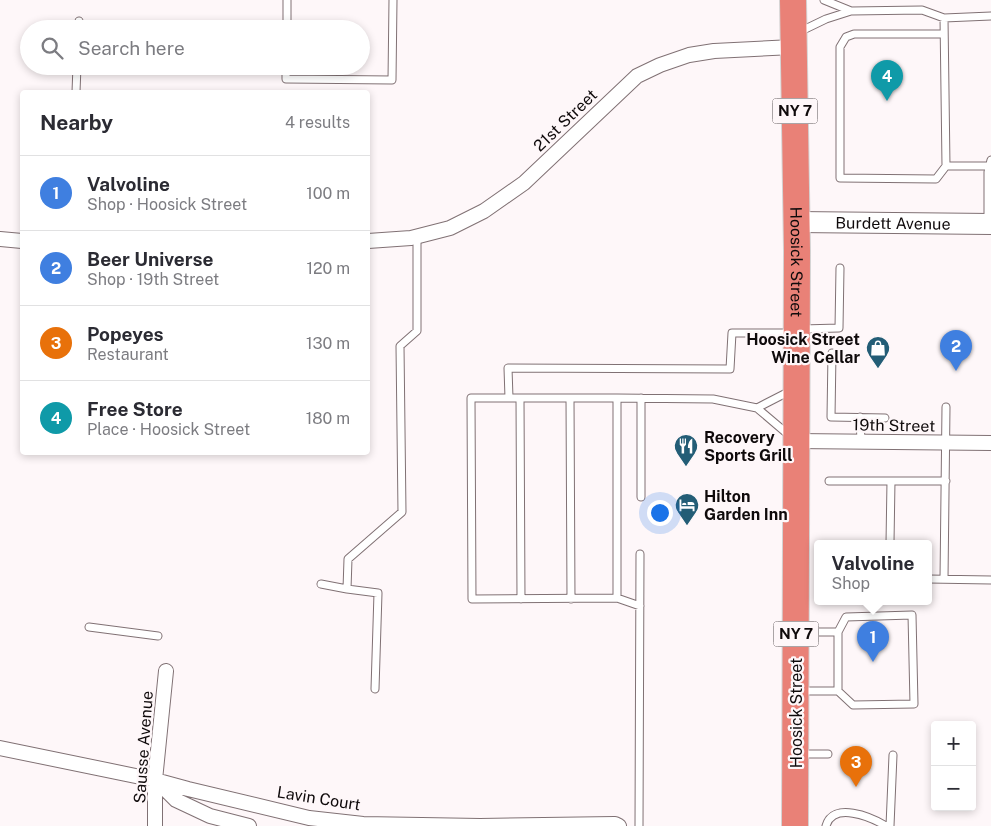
<!DOCTYPE html>
<meta charset="utf-8">
<style>
:root{--surface:#fff;--page:#f2f2f3;--text:#2b2b33;--muted:#7c7c81;--line:#e1e1e2;--accent:#ea580c}
body{margin:0;font-family:"Public Sans",sans-serif;background:var(--page);color:var(--text)}
.controls{position:absolute;right:15px;bottom:15px;display:grid;overflow:hidden;border-radius:5px;box-shadow:0 2px 8px #0003}
.controls button{width:45px;height:45px;display:grid;place-items:center;padding:0;border:0;border-bottom:1px solid var(--line);background:var(--surface);color:var(--text);font:25px sans-serif}
.you{position:absolute;left:659px;top:512px;width:18px;height:18px;margin:-12px;border:4px solid #fff;border-radius:50%;background:#1a73e8;box-shadow:0 0 0 8px #1a73e833}
.badge{display:grid;place-items:center;width:32px;height:32px;border-radius:50%;background:var(--accent);color:#fff;font-size:16px;font-weight:700}
.pin{position:absolute;translate:-50% -41px;filter:drop-shadow(0 1px 2px #0008)}
.pin::after{content:'';position:absolute;top:26px;width:18px;height:15px;background:inherit;clip-path:polygon(0 0,100% 0,50% 100%)}
.popup{position:absolute;left:814px;top:540px;width:118px;height:65px;box-sizing:border-box;display:grid;place-content:center;border-radius:5px;background:var(--surface);filter:drop-shadow(0 1px 4px #0005);font-size:16px;white-space:nowrap;color:var(--muted)}
.popup b{font-size:19px;color:var(--text)}
.popup::after{content:'';position:absolute;left:50%;top:100%;margin-left:-10px;border:10px solid transparent;border-top-color:var(--surface)}
.list{margin:0;padding:0;list-style:none}
h2{display:flex;justify-content:space-between;align-items:center;height:65px;margin:0;padding:0 20px;font-size:21px}
h2 small{font-size:16px;font-weight:400;color:var(--muted)}
.list li{display:grid;grid-template-columns:32px 1fr auto;gap:15px;align-items:center;box-sizing:border-box;height:75px;padding:0 20px;border-top:1px solid var(--line)}
.list b{display:block;font-size:19px;white-space:nowrap}
.list p{margin:0;font-size:16px;white-space:nowrap;color:var(--muted)}
.list em{font-size:16px;font-style:normal;color:var(--muted)}
.icon{flex:none;width:28px;height:28px;fill:none;stroke:currentColor;stroke-width:2;stroke-linecap:round;stroke-linejoin:round}
.map{position:relative;flex:none;width:991px;height:826px;overflow:hidden}
.search{position:absolute;background:var(--surface);box-shadow:0 2px 8px #0003;left:20px;top:20px;width:350px;height:55px;display:flex;align-items:center;gap:12px;box-sizing:border-box;padding:0 18px;border-radius:28px;color:var(--muted);font-size:19px}
.panel{position:absolute;background:var(--surface);box-shadow:0 2px 8px #0003;left:20px;top:90px;width:350px;height:365px;border-radius:5px}
.map>svg:first-child{display:block}
.lines{fill:none;stroke-linecap:round;stroke-linejoin:round}
.lane-casing{stroke:#807174;stroke-width:9}
.street-casing{stroke:#807174;stroke-width:16}
.secondary-casing{stroke:#807174;stroke-width:22}
.highway-casing{stroke:#d4d3d3;stroke-width:28}
.lane{stroke:#fff;stroke-width:7}
.street{stroke:#fff;stroke-width:14}
.secondary{stroke:#fff;stroke-width:20}
.highway{stroke:#e98177;stroke-width:26}
.labels{text-anchor:middle;stroke-width:4.5;stroke-linejoin:round;paint-order:stroke}
.shield{fill:#fef7f9;stroke:#575152;stroke-width:1}
.shield-label{font-size:15px;font-weight:bold;fill:#0f0a0b}
.street-label{font-size:16px;fill:#0f0a0b;stroke:#fef7f9}
.poi-label{font-size:16px;font-weight:bold;fill:#0f0a0b;stroke:#fef7f9;text-anchor:start}
</style>
<div class="map">
<svg width="991" height="826" viewBox="0 0 991 826">
<rect width="100%" height="100%" fill="#fef7f9"/>
<g class="lines">
<g class="lane-casing">
<path id="lane" d="M824,0L851,11
M944,18L946,166H989
M78,29L79,21
M287,29V0
M799,32L826,19L851,11L922,10L944,18L991,16
M944,34H854L846,37L840,47V178L936,179L946,166
M286,66V79L392,80L393,0
M76,92L77,66
M988,223V172L991,160
M802,329L839,328L840,268
M832,353L831,417L885,418
M509,398L508,368L730,369L732,333H791
M520,398L521,599
M570,398L571,599
M757,408L790,391
M860,417L861,442
M829,481H946
M641,497V398
M890,543L891,481
M928,579L991,580
M944,579L946,407
M321,584L347,589
M617,598L472,599L471,398H617
M640,606L617,598V398L713,399L757,408L790,436
M89,627L158,636
M801,632H838L846,617L912,615L914,704L853,705L838,691H801
M375,689L378,593L347,589L348,559L402,512L400,346L417,331V237
M838,691V632
M801,754H828
M639,826L640,554
M826,826C833,801 871,817 886,826
M890,826L893,755"/>
</g>
<g class="street-casing">
<path id="street" d="M0,239L22,241
M368,241L411,238L450,228L484,211L524,183L637,76L660,65L689,55L714,51L793,47
M796,441L991,443
M0,748L155,780L188,789L309,818L363,824L480,826L615,824L619,826
M158,782L176,800L210,816L249,826
M155,826V780L166,671"/>
</g>
<g class="secondary-casing">
<g id="secondary">
<path id="s1" d="M797,222L991,224"/>
</g>
</g>
<g class="highway-casing">
<g id="highway">
<path id="s2" d="M793,0L797,251L795,826"/>
</g>
</g>
<use href="#lane" class="lane"/>
<use href="#street" class="street"/>
<use href="#secondary" class="secondary"/>
<use href="#highway" class="highway"/>
</g>
<defs>
<g id="shop-pin" transform="scale(1.25)"><path d="M0 17L-7.5 6A9.5 9.5 0 1 1 7.5 6Z" fill="#235d76" stroke="#fef7f9"/><path d="M-5-2.5h2.3a2.7 3.5 0 0 1 5.4 0H5L5.5 6h-11ZM-1.5-2.5h3a1.5 2.3 0 0 0-3 0Z" fill="#fff"/></g>
<g id="restaurant-pin" transform="scale(1.25)"><path d="M0 17L-7.5 6A9.5 9.5 0 1 1 7.5 6Z" fill="#235d76" stroke="#fef7f9"/><path d="M-5-6h1v4h1v-4h1v4h1v-4h1v5L-1.5 .5V6h-2V.5L-5-1ZM5-6V6H3V1.5H1.5Q1.5-4 5-6Z" fill="#fff"/></g>
<g id="hotel-pin" transform="scale(1.25)"><path d="M0 17L-7.5 6A9.5 9.5 0 1 1 7.5 6Z" fill="#235d76" stroke="#fef7f9"/><path d="M-6-4.5h1.5V1H6V5H4.5V3h-9V5H-6ZM-4 0a1.8 1.8 0 1 1 3.6 0ZM.5 0V-2.5h3Q6-2.5 6 0Z" fill="#fff"/></g>
</defs>
<g fill-rule="evenodd">
<use href="#shop-pin" x="878" y="348"/>
<use href="#restaurant-pin" x="686" y="446"/>
<use href="#hotel-pin" x="687" y="505"/>
</g>
<g class="labels">
<g class="shield">
<rect x="772.5" y="98.5" width="45" height="25" rx="4"/>
<rect x="773.5" y="621.5" width="45" height="25" rx="4"/>
</g>
<g class="shield-label">
<text x="795" y="116">NY 7</text>
<text x="796" y="639">NY 7</text>
</g>
<g class="street-label">
<text transform="translate(565 120) rotate(-44)" y="6">21st Street</text>
<text dy="6" stroke="none"><textPath href="#s1" startOffset="96">Burdett Avenue</textPath></text>
<text dy="6" stroke="none"><textPath href="#s2" startOffset="262">Hoosick Street</textPath></text>
<text transform="translate(894 425) rotate(1)" y="6">19th Street</text>
<text transform="translate(796 713) rotate(-90)" y="6">Hoosick Street</text>
<text transform="translate(143 747) rotate(-86)" y="6">Sausse Avenue</text>
<text transform="translate(319 798) rotate(9)" y="6">Lavin Court</text>
</g>
<g class="poi-label">
<text x="860" y="345" text-anchor="end">Hoosick Street<tspan x="860" dy="18">Wine Cellar</tspan></text>
<text x="704" y="443">Recovery<tspan x="704" dy="18">Sports Grill</tspan></text>
<text x="704" y="502">Hilton<tspan x="704" dy="18">Garden Inn</tspan></text>
</g>
</g>
</svg>
<div class="controls">
<button>+</button>
<button>−</button>
</div>
<div class="you"></div>
<div class="pin badge" style="left:873px;top:662px;background:#3f7fe0">1</div>
<div class="popup"><b>Valvoline</b>Shop</div>
<div class="pin badge" style="left:956px;top:371px;background:#3f7fe0">2</div>
<div class="pin badge" style="left:856px;top:787px;background:#e8710a">3</div>
<div class="pin badge" style="left:887px;top:101px;background:#0f9aa8">4</div>
<div class="search"><svg class="icon" aria-label="search" viewBox="0 0 24 24"><circle cx="10" cy="10" r="6"/><path d="M15 15l6 6"/></svg>Search here</div>
<section class="panel">
<h2>Nearby<small>4 results</small></h2>
<ul class="list">
<li><span class="badge" style="background:#3f7fe0">1</span><div><b>Valvoline</b><p>Shop · Hoosick Street</p></div><em>100 m</em></li>
<li><span class="badge" style="background:#3f7fe0">2</span><div><b>Beer Universe</b><p>Shop · 19th Street</p></div><em>120 m</em></li>
<li><span class="badge" style="background:#e8710a">3</span><div><b>Popeyes</b><p>Restaurant</p></div><em>130 m</em></li>
<li><span class="badge" style="background:#0f9aa8">4</span><div><b>Free Store</b><p>Place · Hoosick Street</p></div><em>180 m</em></li>
</ul>
</section>
</div>
